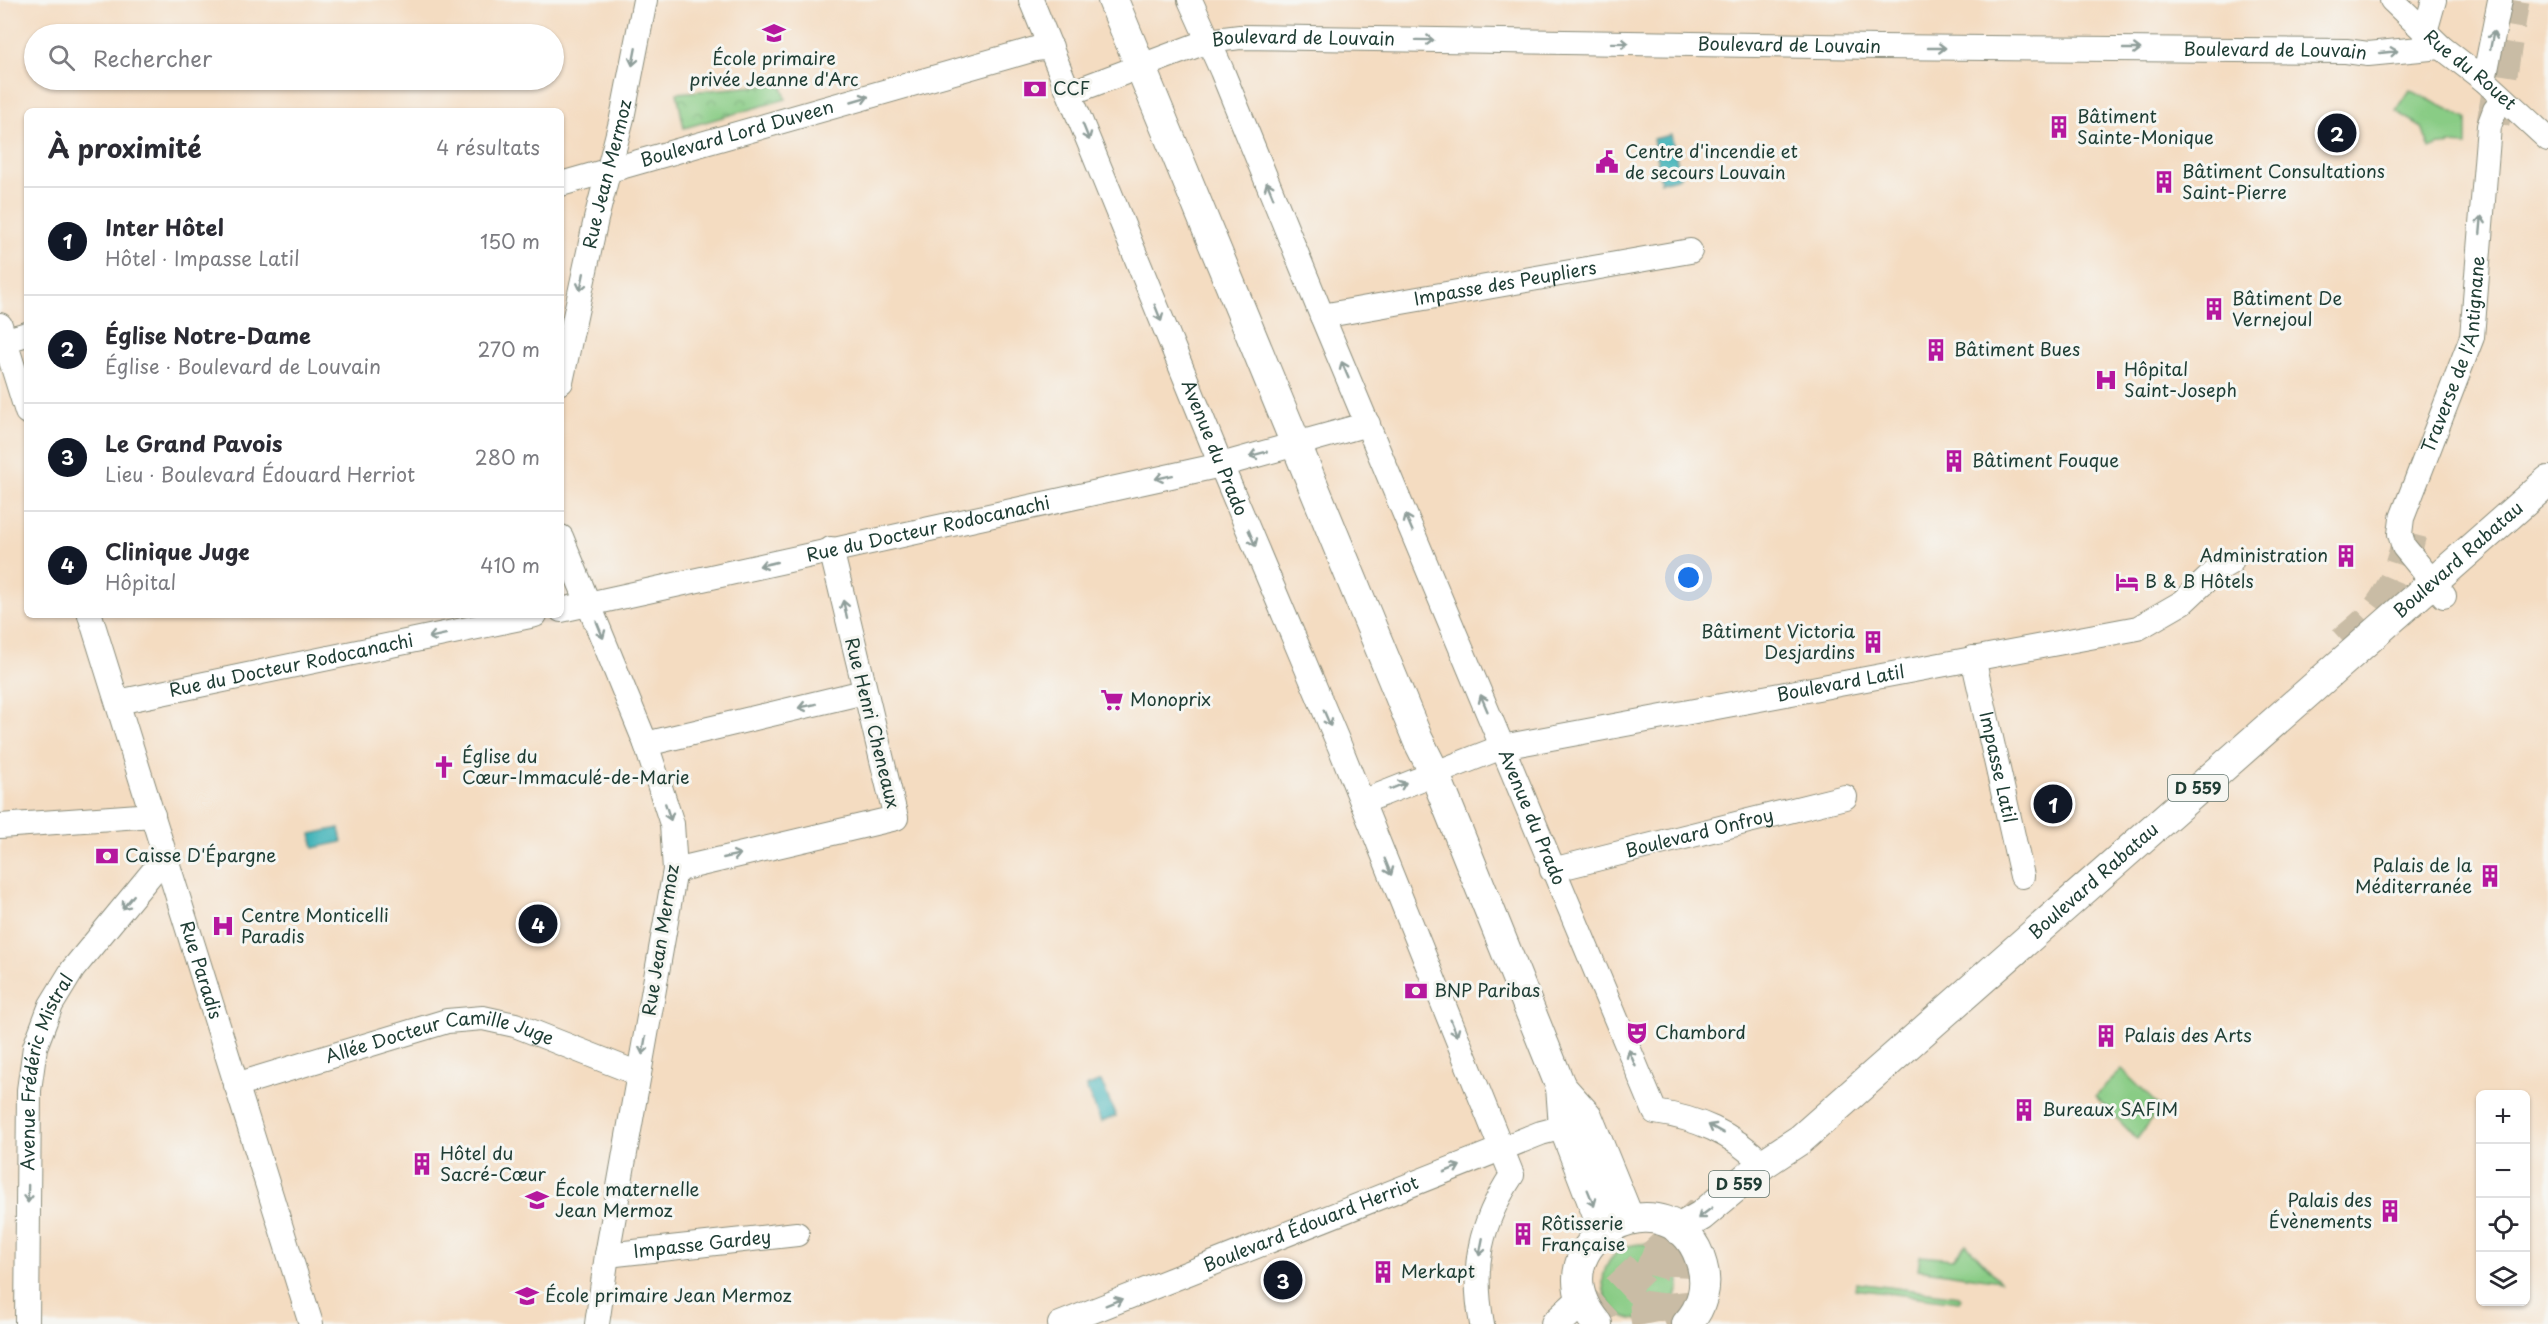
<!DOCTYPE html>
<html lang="fr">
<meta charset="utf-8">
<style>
:root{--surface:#fff;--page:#f7f7f7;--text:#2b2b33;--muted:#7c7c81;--line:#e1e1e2;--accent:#111827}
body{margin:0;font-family:"Playpen Sans",sans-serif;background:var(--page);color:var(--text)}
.controls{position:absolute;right:18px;bottom:18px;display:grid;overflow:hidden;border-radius:9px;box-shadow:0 2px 4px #0004}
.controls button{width:54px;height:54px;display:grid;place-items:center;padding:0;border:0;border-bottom:2px solid var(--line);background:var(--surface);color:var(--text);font:30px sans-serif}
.you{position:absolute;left:1689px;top:578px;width:21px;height:21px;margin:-15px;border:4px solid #fff;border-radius:50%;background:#1a73e8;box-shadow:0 0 0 9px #1a73e833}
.badge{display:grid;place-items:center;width:39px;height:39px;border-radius:50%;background:var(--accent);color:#fff;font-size:20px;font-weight:700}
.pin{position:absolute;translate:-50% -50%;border:3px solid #fff;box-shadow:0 2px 6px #0006}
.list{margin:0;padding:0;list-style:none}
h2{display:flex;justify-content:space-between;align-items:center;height:78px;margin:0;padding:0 24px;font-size:26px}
h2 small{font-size:20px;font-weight:400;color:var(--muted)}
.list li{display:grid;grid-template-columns:39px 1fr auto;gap:18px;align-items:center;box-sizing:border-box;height:108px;padding:0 24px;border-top:2px solid var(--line)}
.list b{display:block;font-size:22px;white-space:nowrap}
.list p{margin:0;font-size:20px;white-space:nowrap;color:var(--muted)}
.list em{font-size:20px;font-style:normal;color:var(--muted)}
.icon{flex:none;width:33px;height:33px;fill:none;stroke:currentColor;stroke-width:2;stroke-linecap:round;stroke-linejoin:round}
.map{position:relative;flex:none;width:2548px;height:1324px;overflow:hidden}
.search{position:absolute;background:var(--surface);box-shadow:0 2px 4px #0004;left:24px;top:24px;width:540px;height:66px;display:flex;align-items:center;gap:15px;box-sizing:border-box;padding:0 21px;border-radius:33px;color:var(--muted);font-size:22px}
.panel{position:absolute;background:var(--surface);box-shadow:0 2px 4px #0004;left:24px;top:108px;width:540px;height:510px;border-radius:9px}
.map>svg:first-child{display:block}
.grass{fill:#89cc85;stroke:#54845c;stroke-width:1.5}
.park{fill:url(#park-crowns);stroke:#54845c;stroke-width:1.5}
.water{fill:#41b2b8;stroke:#307876;stroke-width:1.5}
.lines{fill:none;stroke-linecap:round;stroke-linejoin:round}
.highway-tunnel{stroke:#c9bca5;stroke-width:33;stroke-dasharray:33 16;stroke-linecap:butt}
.minor-casing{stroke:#8a8c7a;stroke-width:26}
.major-casing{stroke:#8a8c7a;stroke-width:32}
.minor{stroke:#fff;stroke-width:24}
.major{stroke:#fff;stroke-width:30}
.oneway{stroke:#8f9e9a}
.labels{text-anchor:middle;stroke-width:6;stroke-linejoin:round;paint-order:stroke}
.shield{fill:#f6f6f2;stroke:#60746d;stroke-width:1.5}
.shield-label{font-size:16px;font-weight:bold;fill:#1f3d34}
.street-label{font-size:18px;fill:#1f3d34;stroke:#f6f6f2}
.poi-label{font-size:18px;fill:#1f3d34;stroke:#f6f6f2;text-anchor:start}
</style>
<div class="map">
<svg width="2548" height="1324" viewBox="0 0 2548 1324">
<defs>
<pattern id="park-crowns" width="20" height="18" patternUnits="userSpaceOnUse" patternTransform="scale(1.5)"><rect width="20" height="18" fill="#89cc85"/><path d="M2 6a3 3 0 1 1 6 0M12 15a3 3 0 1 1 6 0" fill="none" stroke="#6fa76e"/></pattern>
</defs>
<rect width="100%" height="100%" fill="#f6f6f2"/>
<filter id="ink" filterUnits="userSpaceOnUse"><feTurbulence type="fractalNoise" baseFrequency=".0167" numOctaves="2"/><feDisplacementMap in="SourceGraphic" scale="12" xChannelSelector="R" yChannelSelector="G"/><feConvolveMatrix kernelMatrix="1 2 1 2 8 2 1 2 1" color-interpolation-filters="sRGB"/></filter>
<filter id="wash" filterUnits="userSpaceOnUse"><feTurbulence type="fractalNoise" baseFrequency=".008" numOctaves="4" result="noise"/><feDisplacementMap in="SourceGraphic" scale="24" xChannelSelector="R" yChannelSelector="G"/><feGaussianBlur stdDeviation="1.35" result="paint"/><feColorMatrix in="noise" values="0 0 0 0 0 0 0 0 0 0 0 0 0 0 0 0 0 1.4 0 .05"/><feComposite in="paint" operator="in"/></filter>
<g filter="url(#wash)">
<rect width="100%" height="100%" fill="#f4dcc1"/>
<path class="grass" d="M2410,90L2467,119V145L2448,144V146L2439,145L2430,149L2422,127L2396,111Z
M2122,1070L2160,1107L2137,1139L2095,1096Z
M1603 1282a38 38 0 1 1 76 0a38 38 0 1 1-76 0Z
M1966,1244L2000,1281L1918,1269L1920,1256L1953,1259Z
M1856,1283L1959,1296L1961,1299L1959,1302L1855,1289Z"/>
<path class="park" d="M781,84L786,99L684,128L677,93Z"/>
<path class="water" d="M1671,135L1681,177L1661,182L1653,139Z
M339,828L342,842L314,848L311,834Z
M1101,1081L1116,1116L1101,1122L1086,1087Z"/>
</g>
<g filter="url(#ink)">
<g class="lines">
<path class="highway-tunnel" d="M2493,123L2513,0
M2344,643C2354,634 2366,625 2375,614C2398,588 2405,552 2414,519
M1582,1324L1701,1212
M1648,1324C1643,1301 1648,1271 1661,1251
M1683,1324C1669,1292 1673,1254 1689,1224"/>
<g class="minor-casing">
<g id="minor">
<path id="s1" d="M1031,0L1221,465L1340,747L1512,1175C1480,1224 1471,1266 1482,1324"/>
<path id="s2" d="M1190,0L1222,71L1322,316L1655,1112C1697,1118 1732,1133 1763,1164"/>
<path id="s3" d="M2392,0L2441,47L2484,80L2548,139"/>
<path d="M2425,32L2434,0"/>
<path d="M2484,80L2500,0"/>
<path id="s4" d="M1070,93L1208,41L1240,37L1878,47L2346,51L2368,54L2441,47"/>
<path id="s5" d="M561,184L1035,49L1051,47"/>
<path id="s6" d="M1322,316L1690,251"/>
<path d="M0,325L27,412"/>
<path d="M0,342L27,334"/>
<path id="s7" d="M561,382L596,219L622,118L645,0"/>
<path d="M561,537L646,744L672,824L675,870L607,1255L597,1324"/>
<path id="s8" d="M2444,596L2404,547L2400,534L2402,518L2472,337L2489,126L2495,110L2504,99"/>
<path id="s9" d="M561,610L1221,465L1368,424"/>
<path id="s10" d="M90,615L311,1324"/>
<path id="s11" d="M1973,658L2022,876"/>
<path id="s12" d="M118,702L535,615"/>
<path d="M646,744L864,692"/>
<path id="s13" d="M1362,802L1502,747L2138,628L2183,602L2217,570L2231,562"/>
<path d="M0,826L153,815"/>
<path d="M675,870L896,818L831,549"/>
<path id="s14" d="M1552,870L1845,797"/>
<path id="s15" d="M236,1085L447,1021L483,1018L515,1025L639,1074"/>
<path id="s16" d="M607,1255L797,1234"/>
<path id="s17" d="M27,1324L29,1090L35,1047L51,1005L73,969L165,857"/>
<path id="s18" d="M1060,1324L1541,1133L1564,1127"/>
</g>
</g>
<g class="major-casing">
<g id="major">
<path d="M1113,0L1418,740L1434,772L1558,1080L1561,1087L1587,1116L1629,1219"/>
<path d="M1561,1087L1564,1127L1604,1231"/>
<path id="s19" d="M1678,1229L1701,1216L1763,1164L1801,1139L2548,481"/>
<path d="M1556,1324L1582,1300"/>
<path d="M1597,1324C1526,1240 1676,1167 1702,1265C1708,1286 1702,1308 1687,1324"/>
</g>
</g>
<use href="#minor" class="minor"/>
<use href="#major" class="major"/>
</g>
<defs><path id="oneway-shaft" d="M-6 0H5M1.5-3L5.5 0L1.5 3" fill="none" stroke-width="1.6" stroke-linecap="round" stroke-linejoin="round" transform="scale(1.5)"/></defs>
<g class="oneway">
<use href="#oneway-shaft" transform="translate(1425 40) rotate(1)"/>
<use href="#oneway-shaft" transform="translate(2492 40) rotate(-79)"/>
<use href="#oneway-shaft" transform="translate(1620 43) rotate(1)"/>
<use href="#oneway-shaft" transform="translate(1937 48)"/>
<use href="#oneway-shaft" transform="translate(2132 49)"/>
<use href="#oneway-shaft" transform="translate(2389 52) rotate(-6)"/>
<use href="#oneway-shaft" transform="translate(634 57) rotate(101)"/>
<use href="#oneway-shaft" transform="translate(860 99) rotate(-16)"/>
<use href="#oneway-shaft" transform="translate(1086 132) rotate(68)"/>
<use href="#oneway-shaft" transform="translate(1270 190) rotate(-112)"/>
<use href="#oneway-shaft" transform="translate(2481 225) rotate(-85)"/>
<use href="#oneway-shaft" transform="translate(582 282) rotate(102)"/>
<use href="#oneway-shaft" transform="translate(1158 313) rotate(68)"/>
<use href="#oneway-shaft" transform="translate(1345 370) rotate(-113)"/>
<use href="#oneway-shaft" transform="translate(1258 454) rotate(165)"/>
<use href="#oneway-shaft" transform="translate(1164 477) rotate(168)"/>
<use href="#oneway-shaft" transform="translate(1409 523) rotate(-113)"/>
<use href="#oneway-shaft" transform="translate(1252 538) rotate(67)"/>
<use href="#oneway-shaft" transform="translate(768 564) rotate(167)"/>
<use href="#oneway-shaft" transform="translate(845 609) rotate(-103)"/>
<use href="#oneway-shaft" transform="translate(600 630) rotate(68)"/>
<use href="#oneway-shaft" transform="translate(437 636) rotate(168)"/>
<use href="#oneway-shaft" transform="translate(1484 703) rotate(-113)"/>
<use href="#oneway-shaft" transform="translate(807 706) rotate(167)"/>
<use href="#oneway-shaft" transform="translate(1327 718) rotate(67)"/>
<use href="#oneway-shaft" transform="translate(1398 786) rotate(-23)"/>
<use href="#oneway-shaft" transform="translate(668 812) rotate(72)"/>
<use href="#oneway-shaft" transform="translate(732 856) rotate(-13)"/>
<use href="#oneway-shaft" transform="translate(1388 867) rotate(68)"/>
<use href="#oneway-shaft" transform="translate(128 902) rotate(130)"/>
<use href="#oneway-shaft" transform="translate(1454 1028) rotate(68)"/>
<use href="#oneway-shaft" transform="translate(644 1046) rotate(100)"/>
<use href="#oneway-shaft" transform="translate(1632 1058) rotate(-113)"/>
<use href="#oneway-shaft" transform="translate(1716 1129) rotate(-151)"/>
<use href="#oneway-shaft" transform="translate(1452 1169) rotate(-22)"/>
<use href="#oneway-shaft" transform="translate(28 1194) rotate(91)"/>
<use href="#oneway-shaft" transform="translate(1591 1198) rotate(68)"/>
<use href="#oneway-shaft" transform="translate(1705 1213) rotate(143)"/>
<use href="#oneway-shaft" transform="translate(1481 1247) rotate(101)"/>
<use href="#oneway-shaft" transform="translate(1114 1302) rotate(-22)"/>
</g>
</g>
<defs>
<g id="school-bare" transform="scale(1.8)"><path d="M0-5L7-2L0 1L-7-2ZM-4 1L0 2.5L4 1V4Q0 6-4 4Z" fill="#b5179e" stroke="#f6f6f2" stroke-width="2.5" paint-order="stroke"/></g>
<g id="bank-bare" transform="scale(1.8)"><path d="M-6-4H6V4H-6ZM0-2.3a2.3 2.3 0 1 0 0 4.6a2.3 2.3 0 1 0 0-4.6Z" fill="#b5179e" stroke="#f6f6f2" stroke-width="2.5" paint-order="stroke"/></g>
<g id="building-bare" transform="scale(1.8)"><path d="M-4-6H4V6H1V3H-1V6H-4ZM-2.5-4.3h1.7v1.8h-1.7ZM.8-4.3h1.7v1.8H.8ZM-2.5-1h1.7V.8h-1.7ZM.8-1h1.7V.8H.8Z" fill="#b5179e" stroke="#f6f6f2" stroke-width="2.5" paint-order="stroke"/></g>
<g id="civic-bare" transform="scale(1.8)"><path d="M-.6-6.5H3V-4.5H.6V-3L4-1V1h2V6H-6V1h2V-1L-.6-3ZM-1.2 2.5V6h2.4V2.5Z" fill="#b5179e" stroke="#f6f6f2" stroke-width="2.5" paint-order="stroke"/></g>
<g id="hospital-bare" transform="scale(1.8)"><path d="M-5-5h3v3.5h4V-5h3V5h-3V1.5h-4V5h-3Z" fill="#b5179e" stroke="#f6f6f2" stroke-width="2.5" paint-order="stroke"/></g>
<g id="hotel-bare" transform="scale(1.8)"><path d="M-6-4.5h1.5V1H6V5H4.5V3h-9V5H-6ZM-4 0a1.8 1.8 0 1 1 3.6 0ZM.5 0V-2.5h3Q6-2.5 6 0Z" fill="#b5179e" stroke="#f6f6f2" stroke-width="2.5" paint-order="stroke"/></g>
<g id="supermarket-bare" transform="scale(1.8)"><path d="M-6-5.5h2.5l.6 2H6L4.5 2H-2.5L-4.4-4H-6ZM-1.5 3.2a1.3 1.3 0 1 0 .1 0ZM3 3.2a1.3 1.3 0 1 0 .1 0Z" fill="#b5179e" stroke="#f6f6f2" stroke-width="2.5" paint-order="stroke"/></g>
<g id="church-bare" transform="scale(1.8)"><path d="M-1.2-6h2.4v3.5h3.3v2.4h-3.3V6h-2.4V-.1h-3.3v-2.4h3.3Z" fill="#b5179e" stroke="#f6f6f2" stroke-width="2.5" paint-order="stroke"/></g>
<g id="theatre-bare" transform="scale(1.8)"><path d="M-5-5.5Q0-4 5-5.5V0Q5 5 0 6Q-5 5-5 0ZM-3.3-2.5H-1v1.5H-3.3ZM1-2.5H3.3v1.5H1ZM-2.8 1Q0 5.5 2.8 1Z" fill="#b5179e" stroke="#f6f6f2" stroke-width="2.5" paint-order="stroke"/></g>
</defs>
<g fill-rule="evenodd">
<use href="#school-bare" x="774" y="33"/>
<use href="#bank-bare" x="1035" y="89"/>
<use href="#building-bare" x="2059" y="127"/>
<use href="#civic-bare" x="1607" y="162"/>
<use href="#building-bare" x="2164" y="182"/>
<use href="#building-bare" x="2214" y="309"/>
<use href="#building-bare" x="1936" y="350"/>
<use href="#hospital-bare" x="2106" y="380"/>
<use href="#building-bare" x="1954" y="461"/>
<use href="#building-bare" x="2346" y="556"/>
<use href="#hotel-bare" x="2127" y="582"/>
<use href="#building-bare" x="1873" y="642"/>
<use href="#supermarket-bare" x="1112" y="700"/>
<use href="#church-bare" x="444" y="767"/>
<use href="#bank-bare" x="107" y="856"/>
<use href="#building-bare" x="2490" y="876"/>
<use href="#hospital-bare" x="223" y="926"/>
<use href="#bank-bare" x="1416" y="991"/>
<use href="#theatre-bare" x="1637" y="1033"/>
<use href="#building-bare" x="2106" y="1036"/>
<use href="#building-bare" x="2024" y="1110"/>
<use href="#building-bare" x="422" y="1164"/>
<use href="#school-bare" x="537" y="1200"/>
<use href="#building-bare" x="2390" y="1211"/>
<use href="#building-bare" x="1523" y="1234"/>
<use href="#building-bare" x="1383" y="1272"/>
<use href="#school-bare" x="527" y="1296"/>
</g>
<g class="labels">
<g class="shield">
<rect x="2168" y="775" width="60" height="26" rx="4.5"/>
<rect x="1709" y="1171" width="60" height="26" rx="4.5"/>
</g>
<g class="shield-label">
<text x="2198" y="794">D 559</text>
<text x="1739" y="1190">D 559</text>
</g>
<g class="street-label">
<text dy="6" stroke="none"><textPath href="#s4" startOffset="243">Boulevard de Louvain</textPath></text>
<text dy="6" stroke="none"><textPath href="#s4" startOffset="729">Boulevard de Louvain</textPath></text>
<text dy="6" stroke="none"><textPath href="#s4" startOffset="1215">Boulevard de Louvain</textPath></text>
<text dy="6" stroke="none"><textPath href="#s3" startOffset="105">Rue du Rouet</textPath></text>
<text dy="6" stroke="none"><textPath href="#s5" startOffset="183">Boulevard Lord Duveen</textPath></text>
<text dy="6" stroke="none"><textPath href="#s7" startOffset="213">Rue Jean Mermoz</textPath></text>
<text dy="6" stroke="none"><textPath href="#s6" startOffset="186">Impasse des Peupliers</textPath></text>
<text dy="6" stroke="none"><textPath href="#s8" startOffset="266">Traverse de l'Antignane</textPath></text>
<text dy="6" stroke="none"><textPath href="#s1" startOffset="484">Avenue du Prado</textPath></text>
<text dy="6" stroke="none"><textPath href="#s9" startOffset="376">Rue du Docteur Rodocanachi</textPath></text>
<text dy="6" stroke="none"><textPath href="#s19" startOffset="1029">Boulevard Rabatau</textPath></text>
<text dy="6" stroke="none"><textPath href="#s12" startOffset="177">Rue du Docteur Rodocanachi</textPath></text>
<text dy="6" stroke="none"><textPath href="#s13" startOffset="495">Boulevard Latil</textPath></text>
<text transform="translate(872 723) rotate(76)" y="6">Rue Henri Cheneaux</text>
<text dy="6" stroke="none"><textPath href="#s11" startOffset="112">Impasse Latil</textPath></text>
<text dy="6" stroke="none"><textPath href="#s2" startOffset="886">Avenue du Prado</textPath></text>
<text dy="6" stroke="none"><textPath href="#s14" startOffset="152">Boulevard Onfroy</textPath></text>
<text dy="6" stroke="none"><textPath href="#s19" startOffset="543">Boulevard Rabatau</textPath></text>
<text transform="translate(661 940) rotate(-81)" y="6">Rue Jean Mermoz</text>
<text dy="6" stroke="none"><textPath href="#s10" startOffset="372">Rue Paradis</textPath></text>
<text dy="6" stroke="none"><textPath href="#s15" startOffset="212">Allée Docteur Camille Juge</textPath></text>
<text dy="6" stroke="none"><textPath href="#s17" startOffset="255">Avenue Frédéric Mistral</textPath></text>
<text dy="6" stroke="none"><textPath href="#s18" startOffset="270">Boulevard Édouard Herriot</textPath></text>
<text dy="6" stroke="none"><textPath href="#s16" startOffset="96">Impasse Gardey</textPath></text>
</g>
<g class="poi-label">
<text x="774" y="65" text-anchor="middle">École primaire<tspan x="774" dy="21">privée Jeanne d'Arc</tspan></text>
<text x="1053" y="95">CCF</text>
<text x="2077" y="123">Bâtiment<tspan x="2077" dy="21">Sainte-Monique</tspan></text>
<text x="1625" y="158">Centre d'incendie et<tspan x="1625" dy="21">de secours Louvain</tspan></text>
<text x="2182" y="178">Bâtiment Consultations<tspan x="2182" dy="21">Saint-Pierre</tspan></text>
<text x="2232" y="305">Bâtiment De<tspan x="2232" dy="21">Vernejoul</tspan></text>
<text x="1954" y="356">Bâtiment Bues</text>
<text x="2124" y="376">Hôpital<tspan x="2124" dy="21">Saint-Joseph</tspan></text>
<text x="1972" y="467">Bâtiment Fouque</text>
<text x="2328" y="562" text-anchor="end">Administration</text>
<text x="2145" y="588">B &amp; B Hôtels</text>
<text x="1855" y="638" text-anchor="end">Bâtiment Victoria<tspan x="1855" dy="21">Desjardins</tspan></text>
<text x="1130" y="706">Monoprix</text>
<text x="462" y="763">Église du<tspan x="462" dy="21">Cœur-Immaculé-de-Marie</tspan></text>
<text x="125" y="862">Caisse D'Épargne</text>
<text x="2472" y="872" text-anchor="end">Palais de la<tspan x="2472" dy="21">Méditerranée</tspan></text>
<text x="241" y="922">Centre Monticelli<tspan x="241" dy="21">Paradis</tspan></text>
<text x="1434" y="997">BNP Paribas</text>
<text x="1655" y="1039">Chambord</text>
<text x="2124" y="1042">Palais des Arts</text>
<text x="2042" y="1116">Bureaux SAFIM</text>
<text x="440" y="1160">Hôtel du<tspan x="440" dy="21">Sacré-Cœur</tspan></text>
<text x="555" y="1196">École maternelle<tspan x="555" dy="21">Jean Mermoz</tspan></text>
<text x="2372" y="1207" text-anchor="end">Palais des<tspan x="2372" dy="21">Évènements</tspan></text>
<text x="1541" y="1230">Rôtisserie<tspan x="1541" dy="21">Française</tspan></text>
<text x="1401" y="1278">Merkapt</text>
<text x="545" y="1302">École primaire Jean Mermoz</text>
</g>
</g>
</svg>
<div class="controls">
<button>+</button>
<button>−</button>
<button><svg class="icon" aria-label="locate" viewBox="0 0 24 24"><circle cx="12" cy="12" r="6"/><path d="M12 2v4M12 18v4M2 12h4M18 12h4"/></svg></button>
<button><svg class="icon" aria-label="layers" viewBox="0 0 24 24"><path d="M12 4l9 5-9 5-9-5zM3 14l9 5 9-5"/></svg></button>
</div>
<div class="you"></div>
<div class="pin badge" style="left:2053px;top:804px">1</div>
<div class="pin badge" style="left:2337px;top:133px">2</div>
<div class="pin badge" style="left:1283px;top:1280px">3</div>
<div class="pin badge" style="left:538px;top:924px">4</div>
<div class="search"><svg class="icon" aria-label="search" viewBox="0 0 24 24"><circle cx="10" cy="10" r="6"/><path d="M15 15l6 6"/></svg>Rechercher</div>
<section class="panel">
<h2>À proximité<small>4 résultats</small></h2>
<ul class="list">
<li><span class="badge">1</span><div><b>Inter Hôtel</b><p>Hôtel · Impasse Latil</p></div><em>150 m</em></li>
<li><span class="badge">2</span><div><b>Église Notre-Dame</b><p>Église · Boulevard de Louvain</p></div><em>270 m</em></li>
<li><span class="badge">3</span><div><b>Le Grand Pavois</b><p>Lieu · Boulevard Édouard Herriot</p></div><em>280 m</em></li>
<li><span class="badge">4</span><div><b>Clinique Juge</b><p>Hôpital</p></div><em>410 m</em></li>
</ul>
</section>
</div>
